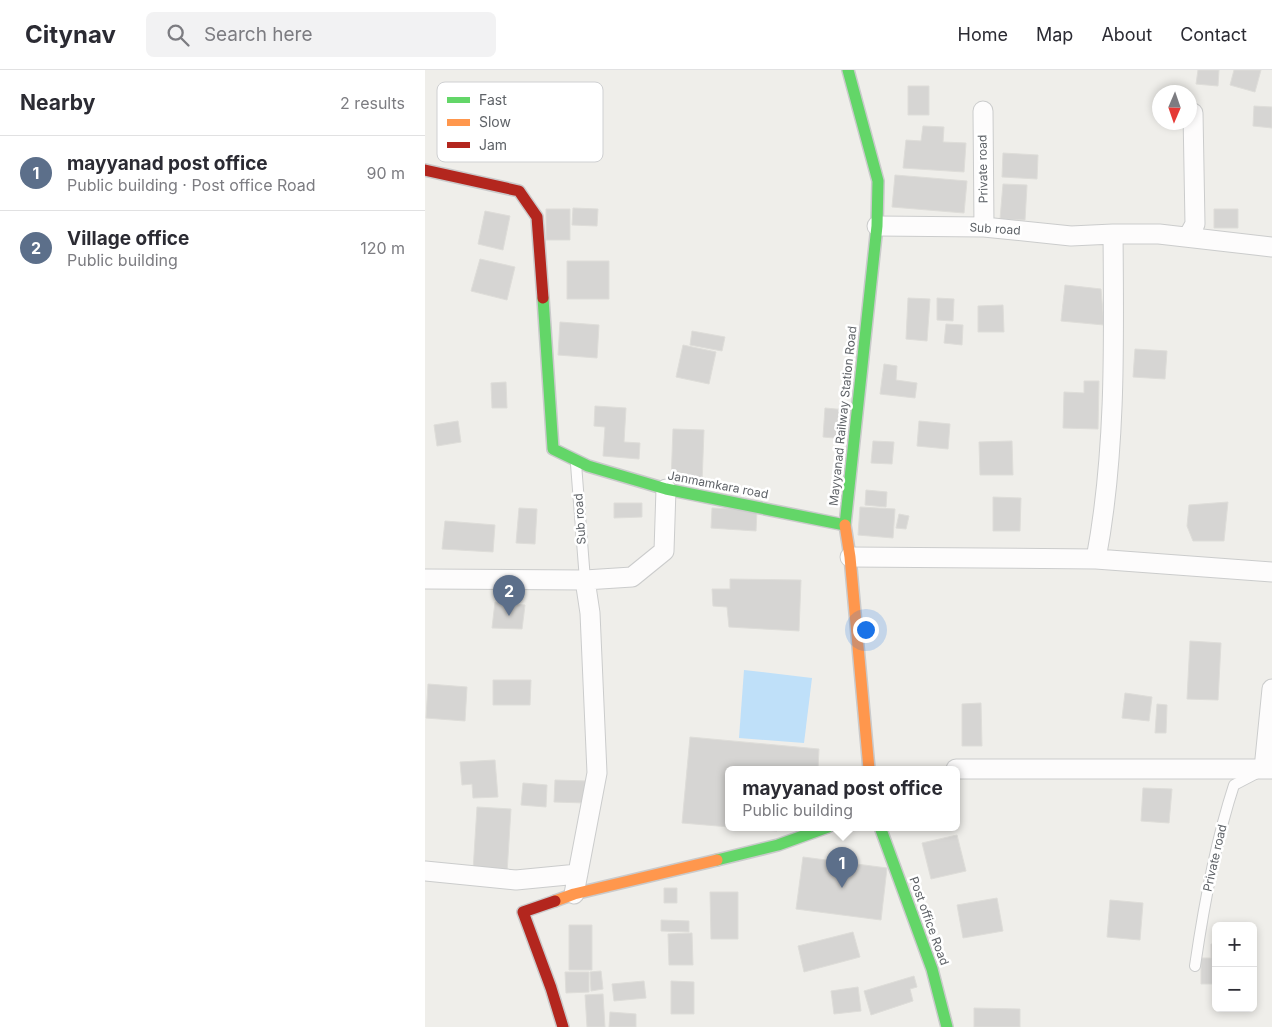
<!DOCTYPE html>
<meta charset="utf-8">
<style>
:root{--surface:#fff;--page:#f2f2f3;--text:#2b2b33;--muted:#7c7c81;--line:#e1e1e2;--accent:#2563eb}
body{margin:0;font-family:Inter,sans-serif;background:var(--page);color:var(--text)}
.controls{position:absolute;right:15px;bottom:15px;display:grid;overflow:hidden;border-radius:8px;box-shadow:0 2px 8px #0003}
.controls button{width:45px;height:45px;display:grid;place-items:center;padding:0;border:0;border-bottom:1px solid var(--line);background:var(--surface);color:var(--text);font:25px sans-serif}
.compass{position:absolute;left:727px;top:15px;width:45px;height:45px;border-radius:50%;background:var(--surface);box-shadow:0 2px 8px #0003;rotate:182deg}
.you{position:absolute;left:440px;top:559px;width:18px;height:18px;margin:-12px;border:4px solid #fff;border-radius:50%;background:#1a73e8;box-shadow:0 0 0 8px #1a73e833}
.badge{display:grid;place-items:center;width:32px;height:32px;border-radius:50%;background:var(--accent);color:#fff;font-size:16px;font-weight:700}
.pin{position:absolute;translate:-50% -41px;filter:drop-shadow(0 1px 2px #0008)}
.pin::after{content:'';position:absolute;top:26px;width:18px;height:15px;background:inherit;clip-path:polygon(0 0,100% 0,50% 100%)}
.popup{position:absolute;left:300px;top:696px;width:235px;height:65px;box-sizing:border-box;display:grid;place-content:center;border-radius:8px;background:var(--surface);filter:drop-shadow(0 1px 4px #0005);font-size:16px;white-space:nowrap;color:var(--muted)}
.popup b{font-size:19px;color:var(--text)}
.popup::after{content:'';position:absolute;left:50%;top:100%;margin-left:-10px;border:10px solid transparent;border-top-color:var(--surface)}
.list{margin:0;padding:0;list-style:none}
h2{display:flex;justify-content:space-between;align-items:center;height:65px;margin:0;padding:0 20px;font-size:21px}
h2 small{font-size:16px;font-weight:400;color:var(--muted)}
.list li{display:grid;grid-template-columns:32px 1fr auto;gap:15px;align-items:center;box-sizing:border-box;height:75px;padding:0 20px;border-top:1px solid var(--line)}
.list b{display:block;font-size:19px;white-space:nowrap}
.list p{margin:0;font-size:16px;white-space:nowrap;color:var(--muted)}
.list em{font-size:16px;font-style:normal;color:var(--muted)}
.icon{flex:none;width:28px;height:28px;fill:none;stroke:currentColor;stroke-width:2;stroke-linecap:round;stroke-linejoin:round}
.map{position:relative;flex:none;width:847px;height:957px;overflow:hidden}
header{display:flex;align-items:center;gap:30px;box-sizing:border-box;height:70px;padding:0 25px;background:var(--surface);border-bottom:1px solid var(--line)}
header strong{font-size:24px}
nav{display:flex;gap:28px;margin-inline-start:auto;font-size:18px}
.search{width:350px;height:45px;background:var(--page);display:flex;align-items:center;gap:12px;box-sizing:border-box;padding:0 18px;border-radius:8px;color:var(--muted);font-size:19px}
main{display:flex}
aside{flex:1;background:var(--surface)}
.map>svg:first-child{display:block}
.water{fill:#bfe0f9}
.building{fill:#d6d5d3;stroke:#deddd9}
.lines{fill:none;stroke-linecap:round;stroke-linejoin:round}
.lane-casing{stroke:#cbcccc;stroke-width:12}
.street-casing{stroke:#cbcccc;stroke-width:21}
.fast-casing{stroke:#cacacb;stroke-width:14}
.slow-casing{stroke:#cacacb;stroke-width:14}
.jam-casing{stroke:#cacacb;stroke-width:14}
.lane{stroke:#fdfcfc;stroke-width:10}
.street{stroke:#fdfcfc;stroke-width:19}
.fast{stroke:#63d668;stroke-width:11}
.slow{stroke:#ff974d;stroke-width:11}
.jam{stroke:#b3261e;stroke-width:11}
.labels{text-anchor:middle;stroke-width:5;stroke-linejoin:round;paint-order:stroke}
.street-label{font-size:12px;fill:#5f6368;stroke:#fff}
.key{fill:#fff;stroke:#cfd0d2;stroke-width:1}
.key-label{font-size:14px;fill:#5f6368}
</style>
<header>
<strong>Citynav</strong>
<div class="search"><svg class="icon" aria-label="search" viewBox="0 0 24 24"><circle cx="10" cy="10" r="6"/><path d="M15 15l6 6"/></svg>Search here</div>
<nav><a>Home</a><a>Map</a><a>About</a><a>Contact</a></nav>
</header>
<main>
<aside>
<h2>Nearby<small>2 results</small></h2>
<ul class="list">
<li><span class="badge" style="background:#5c6f8a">1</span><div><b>mayyanad post office</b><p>Public building · Post office Road</p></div><em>90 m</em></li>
<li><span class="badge" style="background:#5c6f8a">2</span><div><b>Village office</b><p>Public building</p></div><em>120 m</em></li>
</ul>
</aside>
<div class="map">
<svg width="847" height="957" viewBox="0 0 847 957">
<rect width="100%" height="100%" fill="#efeeea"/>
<path class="water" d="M319,600L387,608L379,673L314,668Z"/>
<path class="building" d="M773,0H794L793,16L771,14Z
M809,0H836L830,22L805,15Z
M483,16H504V45H483Z
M108,32L138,33L137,58L106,56Z
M829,36L847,37V58L828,56Z
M498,56L519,57L518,72L541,73L539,102L478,98L481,70L496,71Z
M29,61H47V84L29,83Z
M578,83L613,85L612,109L577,107Z
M470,105L542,111L539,143L467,137Z
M578,114L602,115L600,150L575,149Z
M148,138L173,139L172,156L147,155Z
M121,139H145V170H121Z
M789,139H813V158H789Z
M60,141L85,146L78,180L53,174Z
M55,189L90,197L82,230L46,221Z
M142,191H184V229H142Z
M640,215L676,219L679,255L636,251Z
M483,228L505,229L502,271L481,269Z
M512,228L529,229L528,251L512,250Z
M578,235L579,262H553V236Z
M135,252L174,255L172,288L133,285Z
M521,254L538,255L537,275L519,273Z
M267,261L300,267L297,281L265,275Z
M258,275L291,282L284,314L251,307Z
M710,279L742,281L740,309L708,307Z
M459,294L472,296L471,310L492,313L490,328L455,324Z
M659,311H674L673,359L638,358L639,322L659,323Z
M81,312L82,338H67L66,313Z
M170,336L201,338L199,372L215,373L214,389L178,386L180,357L169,356Z
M400,338L422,340L420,369L398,367Z
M33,351L36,372L12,376L9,355Z
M494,351L525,354L523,379L492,376Z
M248,359L279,360L277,413L246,412Z
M448,371L469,372L467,394L446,393Z
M587,371L588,405H555L554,372Z
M441,420L462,422L461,437L440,435Z
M568,427L596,428L595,461H568Z
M803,432L799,471H768L762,456L764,435Z
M189,433H217V447L189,448Z
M435,437L470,439L468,468L433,465Z
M94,438L112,439L110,474L91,473Z
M287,438L332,440L331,461L286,458Z
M474,444L484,446L481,459L471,458Z
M20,451L70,455L68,482L17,479Z
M305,509L376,510L374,561L304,557L302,537L288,536L287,519H305Z
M70,532L100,535L97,559L67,558Z
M765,571L796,573L793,630L762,629Z
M68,610H106L105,635H68Z
M3,614L42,617L40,651L1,648Z
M700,623L727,627L724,651L697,648Z
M556,633L557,676H537V634Z
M732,634L742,635L741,663H730Z
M265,667L394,679L393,699H303V757H353L352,761L257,753Z
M70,690L73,727L48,728L47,714L37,715L35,692Z
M130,710L162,711L161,733L129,732Z
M98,713L122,715L121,737L96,735Z
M718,718L747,719L744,753L716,751Z
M52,737L86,739L82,803L48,801Z
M532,765L541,801L506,809L497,773Z
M378,787L462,798L456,850L371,839Z
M239,818H252V833H239Z
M285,822H313V869H286Z
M572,828L578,861L538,868L532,835Z
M685,830L718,833L715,870L682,867Z
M236,850L264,851V862L236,861Z
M144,855H167V900H144Z
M428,862L435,887L379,902L373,876Z
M267,863L268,895H244L243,864Z
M786,874H791V914H776V888H786Z
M176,901L178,919L166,921L165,902Z
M140,902H164V922L141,923Z
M489,906L492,917L485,919L488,931L446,945L439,921Z
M219,911L221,928L189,931L187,914Z
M246,911L269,912V944H246Z
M433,917L436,941L409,944L406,921Z
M178,924L180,957H162L160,925Z
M549,938L595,939V957H549Z
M185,942L211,944V957H184Z"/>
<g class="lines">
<g class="lane-casing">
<path id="lane" d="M151,394L160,510
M770,896C779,834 790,773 809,715L832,703"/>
</g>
<g class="street-casing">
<path id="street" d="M558,41L559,157
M452,156L559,157L646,166L688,164H734L847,177
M763,167L770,154L768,43
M425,487L671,489L847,502
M671,489C691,384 689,271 688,164
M0,509L160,510L207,507L239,481L241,419
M531,699H847
M839,699L847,619
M0,801L91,810L153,804
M149,824L172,703L165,543L160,510"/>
</g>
<g class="fast-casing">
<path id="fast" d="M118,228L128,379L163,396L241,419L420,455
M420,455L452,156L453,111L423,0
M455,757L507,899L522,957
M292,790L353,775L403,757"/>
</g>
<g class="slow-casing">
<path id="slow" d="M420,455L425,487L444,699
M130,831L149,824L292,790"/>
</g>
<g class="jam-casing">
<path id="jam" d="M0,100L94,121L112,147L118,228
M130,831L98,842L126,918L138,957"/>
</g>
<use href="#lane" class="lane"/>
<use href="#street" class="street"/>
<use href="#fast" class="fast"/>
<use href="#slow" class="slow"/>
<use href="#jam" class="jam"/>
</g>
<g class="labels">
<g class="street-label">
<text transform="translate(558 99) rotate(-91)" y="4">Private road</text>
<text transform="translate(570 159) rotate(4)" y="4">Sub road</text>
<text transform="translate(418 346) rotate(-84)" y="4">Mayyanad Railway Station Road</text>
<text transform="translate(293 415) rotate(11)" y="4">Janmamkara road</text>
<text transform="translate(155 449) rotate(-94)" y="4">Sub road</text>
<text transform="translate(790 788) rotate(-77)" y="4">Private road</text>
<text transform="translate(504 851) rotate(70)" y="4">Post office Road</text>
</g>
</g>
<rect x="12" y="12" width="166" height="80" rx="8" class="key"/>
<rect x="22" y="27" width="23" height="6" fill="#63d668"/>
<rect x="22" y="49" width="23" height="7" fill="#ff974d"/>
<rect x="22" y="72" width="23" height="6" fill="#b3261e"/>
<g class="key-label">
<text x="54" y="35">Fast</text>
<text x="54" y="57">Slow</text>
<text x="54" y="80">Jam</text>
</g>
</svg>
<div class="controls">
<button>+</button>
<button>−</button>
</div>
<svg class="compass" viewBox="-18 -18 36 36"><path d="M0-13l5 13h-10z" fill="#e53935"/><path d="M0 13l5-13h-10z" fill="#7c7c81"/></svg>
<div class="you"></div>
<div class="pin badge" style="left:417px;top:818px;background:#5c6f8a">1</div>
<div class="popup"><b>mayyanad post office</b>Public building</div>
<div class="pin badge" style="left:84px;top:546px;background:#5c6f8a">2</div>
</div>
</main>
